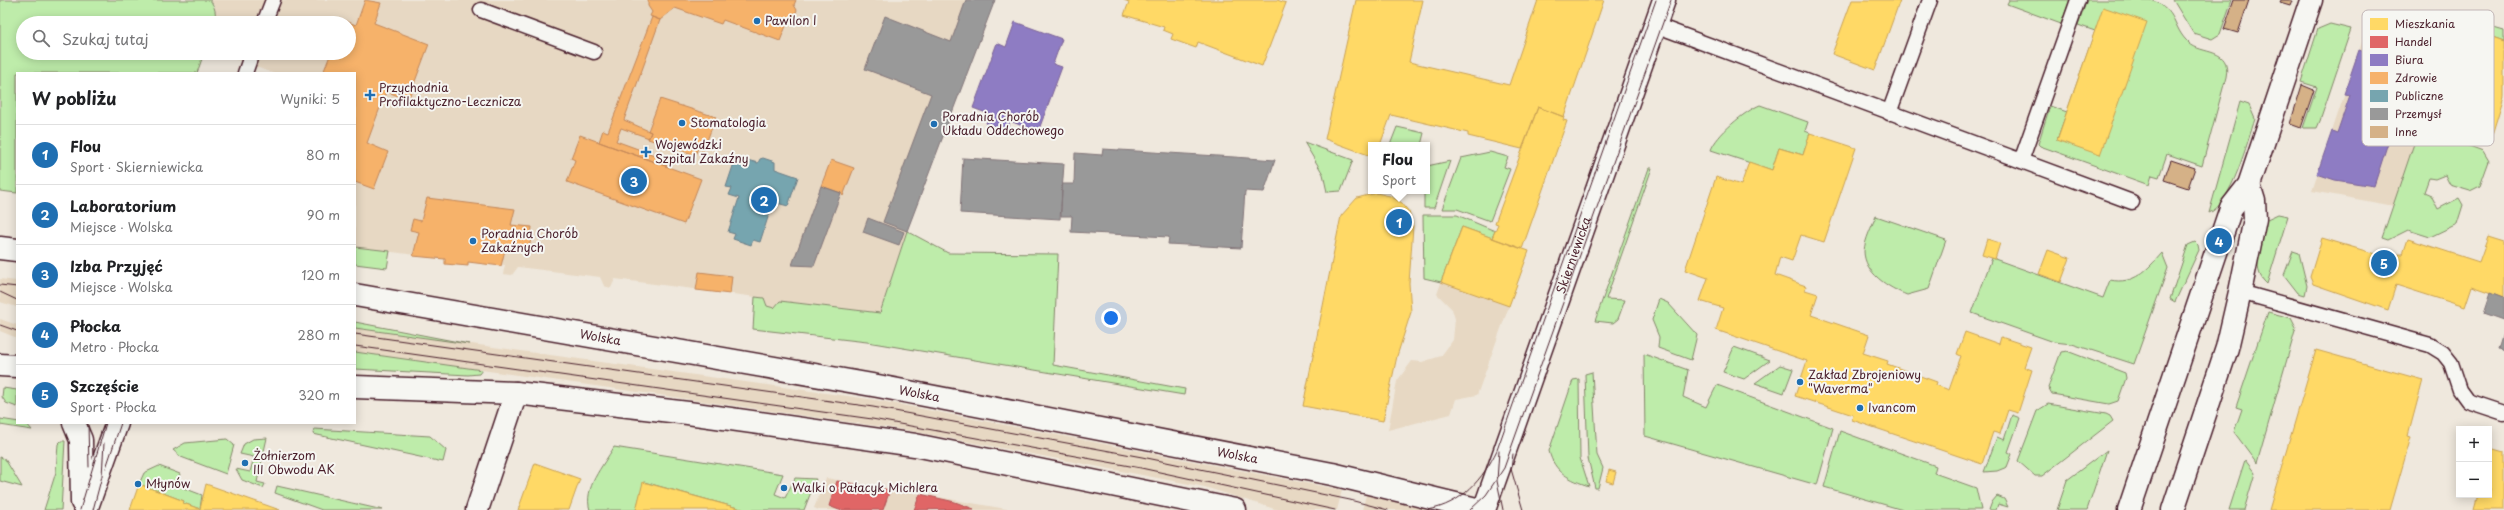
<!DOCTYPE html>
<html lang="pl">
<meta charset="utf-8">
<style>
:root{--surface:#fff;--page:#f6f6f6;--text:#202124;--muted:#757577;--line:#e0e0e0;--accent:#1f6fb2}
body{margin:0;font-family:"Playpen Sans",sans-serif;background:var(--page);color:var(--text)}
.controls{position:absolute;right:12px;bottom:12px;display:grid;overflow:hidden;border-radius:0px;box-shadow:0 2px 10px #0003}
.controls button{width:36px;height:36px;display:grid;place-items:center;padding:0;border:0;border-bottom:1px solid var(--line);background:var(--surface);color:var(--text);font:20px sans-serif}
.you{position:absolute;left:1111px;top:318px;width:14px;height:14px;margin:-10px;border:3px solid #fff;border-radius:50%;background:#1a73e8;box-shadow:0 0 0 6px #1a73e833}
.badge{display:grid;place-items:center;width:26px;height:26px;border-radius:50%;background:var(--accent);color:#fff;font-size:13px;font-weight:700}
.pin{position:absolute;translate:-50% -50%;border:2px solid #fff;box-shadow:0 1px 4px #0006}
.popup{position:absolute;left:1368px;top:142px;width:62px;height:52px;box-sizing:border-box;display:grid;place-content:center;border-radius:0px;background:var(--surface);filter:drop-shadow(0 1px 3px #0005);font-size:13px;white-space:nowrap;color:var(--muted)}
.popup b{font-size:15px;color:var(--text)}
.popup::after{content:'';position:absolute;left:50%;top:100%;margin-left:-8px;border:8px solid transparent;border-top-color:var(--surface)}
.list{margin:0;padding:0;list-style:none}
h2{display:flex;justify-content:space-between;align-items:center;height:52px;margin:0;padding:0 16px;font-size:17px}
h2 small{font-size:13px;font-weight:400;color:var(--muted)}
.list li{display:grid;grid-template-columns:26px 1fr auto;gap:12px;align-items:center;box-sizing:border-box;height:60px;padding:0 16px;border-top:1px solid var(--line)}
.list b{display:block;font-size:15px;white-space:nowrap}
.list p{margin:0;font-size:13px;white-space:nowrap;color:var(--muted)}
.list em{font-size:13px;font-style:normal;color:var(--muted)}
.icon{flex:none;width:22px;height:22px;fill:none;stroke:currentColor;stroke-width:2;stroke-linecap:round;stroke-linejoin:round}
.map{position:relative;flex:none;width:2504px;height:510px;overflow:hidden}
.search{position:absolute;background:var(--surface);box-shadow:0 2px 10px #0003;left:16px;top:16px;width:340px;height:44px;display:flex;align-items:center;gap:10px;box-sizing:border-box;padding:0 14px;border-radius:22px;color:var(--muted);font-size:15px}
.panel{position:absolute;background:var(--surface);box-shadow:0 2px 10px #0003;left:16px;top:72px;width:340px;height:352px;border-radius:0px}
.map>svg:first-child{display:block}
.built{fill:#e7d8c3}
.green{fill:#beecaa;stroke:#84866a}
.homes{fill:#ffd966;stroke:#c9a154}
.shops{fill:#e06666;stroke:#b35154}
.offices{fill:#8e7cc3;stroke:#7a6095}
.health{fill:#f6b26b;stroke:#c28658}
.public{fill:#76a5af;stroke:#697d87}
.industry{fill:#999;stroke:#817478}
.building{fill:#d5b187;stroke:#4a1f2b}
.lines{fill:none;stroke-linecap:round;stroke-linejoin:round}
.service-casing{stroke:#4a1f2b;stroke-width:17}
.minor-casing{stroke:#4a1f2b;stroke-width:25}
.tertiary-casing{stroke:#4a1f2b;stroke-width:25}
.secondary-casing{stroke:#4a1f2b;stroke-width:25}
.service{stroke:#f6f6f2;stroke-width:14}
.minor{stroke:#f6f6f2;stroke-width:22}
.tertiary{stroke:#f6f6f2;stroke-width:22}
.secondary{stroke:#f6f6f2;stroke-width:22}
.tram{stroke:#4a1f2b;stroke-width:1}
.poi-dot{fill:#1f6fb2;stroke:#f6f6f2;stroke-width:1.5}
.labels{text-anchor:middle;stroke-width:4;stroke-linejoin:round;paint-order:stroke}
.poi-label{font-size:12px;fill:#4a1f2b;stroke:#f6f6f2;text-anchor:start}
.street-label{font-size:12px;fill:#4a1f2b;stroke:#f6f6f2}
.key{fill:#f6f6f2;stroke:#c2b6b6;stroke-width:1}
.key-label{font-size:11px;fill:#4a1f2b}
</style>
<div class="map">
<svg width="2504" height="510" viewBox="0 0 2504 510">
<rect width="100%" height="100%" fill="#efe8dd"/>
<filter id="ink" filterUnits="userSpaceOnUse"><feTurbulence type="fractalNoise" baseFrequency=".025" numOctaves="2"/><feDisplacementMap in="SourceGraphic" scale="8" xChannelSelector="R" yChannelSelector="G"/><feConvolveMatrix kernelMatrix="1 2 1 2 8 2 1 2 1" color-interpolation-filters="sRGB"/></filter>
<g filter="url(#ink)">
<path class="built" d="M210,0H995L907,231L880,313L780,301L774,308L767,306L764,298L615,279L611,288L604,286L600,277L518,267L512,275L503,274L505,265L469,262L468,266L445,264V259L355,247V73H272L219,53H349V23H214L215,6Z
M2364,36L2442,61L2394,206L2312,191Z
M1538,107L1564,117L1563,120L1567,121L1522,249L1529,251L1477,395L1456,399L1451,414L1388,430L1397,381L1412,361L1422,362L1441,356L1453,340L1455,319L1452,309L1437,294L1462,227L1492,238L1498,224L1495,223Z
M0,279L17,281V307L0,302Z
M0,319L17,325V338L0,331Z
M355,328L876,400L1342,490L1337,510H1278L1205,487L906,430L355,352Z
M826,478L920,494L1012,510H819L814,508Z
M1366,495L1429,510H1362Z"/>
<path class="green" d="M0,0H210C215,7 217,14 214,23H23V53H204L197,73H17V193L0,191Z
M2009,0H2070L2061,24L2007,4Z
M2087,0H2151C2179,10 2171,27 2189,43C2201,55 2232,47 2226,77L2202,166L2167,154L2159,177L2152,175L2149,185L2040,146L2038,144L2050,106L2067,112L2057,140L2095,31L2078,25Z
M2173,0H2232L2220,34L2212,39L2193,33Z
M2473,22L2504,31V42L2453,25Z
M2330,24L2351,29L2320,121L2317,128H2303L2317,87L2301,82L2318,29Z
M2442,61L2463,68L2461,76L2454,75L2447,95L2452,97L2450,139L2483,151L2489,161L2480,186L2470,191L2450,185L2445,175L2435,179L2429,178L2424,192L2431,195L2438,209L2459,198L2463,205L2457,224L2430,237L2408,230L2388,240L2382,238Z
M2240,102L2249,105L2255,119C2248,140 2231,205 2209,213Z
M1760,105L1808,122L1805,131L1810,133L1803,155L1779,148L1772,170L1711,150C1716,135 1745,111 1760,105Z
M1397,127L1424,133L1421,145H1390Z
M1304,142L1353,160L1341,191L1327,192L1323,174Z
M1490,152L1508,157L1504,167L1510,169L1490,221L1457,209H1442L1461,158Z
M1450,161L1434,208H1424V191H1427V166Z
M1649,168H1652L1606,299L1625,300L1618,319L1613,323L1595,321Z
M2278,214L2288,216L2267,284C2249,269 2262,240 2265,220Z
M1423,215H1457L1495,231L1492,238L1462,227L1441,282L1424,278Z
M1876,216L1946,240L1929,289L1907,295C1889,288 1864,273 1864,251C1865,239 1872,226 1876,216Z
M907,231L948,253L1058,254L1053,365L1185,389L1184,395L867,342L753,329L755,297L764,298L767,306L774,308L780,301L880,313Z
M2195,242L2198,245L2199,250L2175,302L2170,299L2188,245Z
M355,247L390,251L387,268L355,264Z
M2293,251L2299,253L2307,286L2305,295L2298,293L2284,275Z
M2162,253L2168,268L2134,364L2072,344L2054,342L1972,313L1992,258L2103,298L2110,280C2134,285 2147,270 2162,253Z
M1659,299L1668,303L1697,335L1691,360L1658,348L1659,337L1652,320Z
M2268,312L2291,318L2296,328L2257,463L2234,432L2242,409L2236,407Z
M355,322L469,344L355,328Z
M1734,347L1770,360L1744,379L1723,372Z
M2067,351L2125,373L2126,378L2118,401L2109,404L2052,394L2048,387L2061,352Z
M355,352L482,370L479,374L468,375L355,369Z
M1644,354L1688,370L1683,397L1706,407L1717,385L1833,428L1817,485L1645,436Z
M1780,365L1793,369L1784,393L1755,383Z
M1592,372L1597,455L1603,468L1598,488H1595L1588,458L1585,374Z
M1579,379L1580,458L1589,486C1570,480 1554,472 1549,451L1573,380Z
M3,388L17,390V407L6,403L2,397Z
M2048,404L2106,414L2110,416L2113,421L2042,476H2035L2018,461L2037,411Z
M2012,415L2020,418L2008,452L2012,454L2007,467L1997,471L1984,472L1997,437L2004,440Z
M0,419L26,423L32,430L0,425Z
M314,429L430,436L446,450L443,462L313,434Z
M1840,431L1936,466L1934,473L1976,488L1981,510H1903L1824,487Z
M267,438L257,482L265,484L263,488L242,480L236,469L250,472L254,457L240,454L244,444L253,439Z
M227,439L234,445L226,474L181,457L173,450L185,443Z
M61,441H65L61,510H44L56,472L58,444Z
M614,447L783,474L775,494L785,498L795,478L816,479L804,510H745L644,482L636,510H590C583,488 603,466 614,447Z
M2107,450L2087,510H2057L2067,480Z
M0,457L5,459L22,487L0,481Z
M2245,460L2255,473L2244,510H2229Z
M159,466L180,474L176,485L202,495L200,509L183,503L184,501L139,484L144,473Z
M277,486L383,510H322L275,493Z
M1997,496L2004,499L2008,507L1998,504L1996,510H1989L1992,502Z"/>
<path class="homes" d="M1124,0H1277L1286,3L1262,66L1198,42L1196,48L1171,39L1173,34L1163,30L1164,27L1124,15L1129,2Z
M1356,0H1423L1409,62L1509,85L1538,0H1604L1564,117L1538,107L1522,149L1468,136V133L1391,115L1380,145H1371V156L1325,139Z
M1852,0H1900L1875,70L1832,54Z
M2103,7L2147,22L2100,155L2057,140Z
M2475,32L2504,42V96L2491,138L2472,132L2471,138L2442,129L2452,97L2447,95L2454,75L2461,76Z
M1538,107L1564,117L1563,120L1567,121L1522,249L1492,238L1498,224L1495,223Z
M1810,133L1856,148L1824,242L1801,235L1792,261L1780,257L1775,275L1806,286L1805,290L1818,294L1811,315L1869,335L1863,353L1888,361L1887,364L1937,382L1936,385L1949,390L1961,356L1957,354L1965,332L1999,344L2001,337L2031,347L2024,367L2032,370L2018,413L2008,410L2000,434L1993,432L1982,464L1852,420L1853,415L1795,396L1807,361L1716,330L1723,308L1700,301L1708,278L1685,270L1716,177L1741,185L1749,162L1772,170L1779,148L1803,155Z
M1376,193L1390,196L1402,203L1409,212L1413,226L1409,283L1411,312L1397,356L1383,421L1303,406L1341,216L1357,198Z
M1462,227L1529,251L1509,306L1441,282Z
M2488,237L2504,242V297L2472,286L2465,307L2396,285L2388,310L2313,284L2310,277L2322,238L2379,255L2403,254L2408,239L2479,262Z
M1987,239L2000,243L1995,259L1982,255Z
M2048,250L2070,258L2061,282L2039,274Z
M2316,350L2423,380L2408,436L2411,437L2390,510H2269Z
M2490,448L2504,452V510H2474L2478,495H2489Z
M535,463L580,479L569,510H518Z
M1609,470L1616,472L1613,483L1606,481Z
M643,482L745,510H636Z
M139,484L184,501L183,503L200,509L206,484L280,510H130Z"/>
<path class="shops" d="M837,481L890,490L883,510H839L829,506Z
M920,494L955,502L974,509L914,510Z"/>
<path class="offices" d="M1015,22L1062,39L1053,64L1062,67L1038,132L1010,121L1007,130L986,123L989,114L973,108L997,43L1006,47Z
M2359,50L2412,68L2374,186L2335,180L2317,174L2332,131L2337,133L2350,95L2344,94Z"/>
<path class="health" d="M365,0L381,3L374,23L429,44L408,100L388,92L385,94L367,143L388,152L374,189L355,182V73H323L331,53H349V23H342L343,20L356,25Z
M648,0H796L794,5L797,10L794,17L788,21L780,41L723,20L721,24L675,8L660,20L650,16L652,12L648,6Z
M652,17L660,20L624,120L651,132L649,138L621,128L616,141L668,160L666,166L599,142L603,130L608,132Z
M660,99L716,117L703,151L698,148L695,155L648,139L651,132L648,131Z
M580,135L701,179L684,224L567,182L575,160L571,158Z
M831,160L854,168L843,196L841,193L821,186Z
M427,198L515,209L511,225L532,227L529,252L505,250L501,266L468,262V266L445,264V259L413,256L419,232L410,230L413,219L421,221Z
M699,272L732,276L730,294L696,290Z"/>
<path class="public" d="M736,157L758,163L760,159L763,158L775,162V169L798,177L788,206L773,202L760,242L753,240L751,245L733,239L735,234L728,232L739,198L729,195L732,188L726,187Z"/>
<path class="industry" d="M966,0H995L907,231L883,222L931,94L865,69L885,16L951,42Z
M1103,149L1234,157L1275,160L1264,192L1245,191L1241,248L1168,244L1169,237L1071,232L1072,216H1061L1062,184H1074L1075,153L1102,155Z
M963,158L1064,164L1060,219L960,213Z
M821,186L841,193L814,266L792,265Z
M868,218L904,232L899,245L863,232Z
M2491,292L2504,297V320L2484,313Z
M2504,330V352L2498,350Z"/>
<path class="building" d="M2234,0H2249L2238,33L2224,29Z
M2281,0H2292L2290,5L2280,2Z
M2302,85L2314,90L2301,128L2290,124Z
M2171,160L2195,168L2188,188L2164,180Z"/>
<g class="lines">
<g class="service-casing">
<path id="service" d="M481,10L594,52
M264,23L273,0
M1655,25L2132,202
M245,73L252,53
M1889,113L1930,0
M2021,161L2078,0
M2240,292L2430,345L2443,353L2451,363L2460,390L2468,401L2504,413"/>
</g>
<g class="minor-casing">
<path id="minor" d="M477,510L516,393"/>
</g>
<g class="tertiary-casing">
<g id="tertiary">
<path d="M74,423L81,440L82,502"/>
<path d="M86,510L117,423"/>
<path id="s1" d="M1484,510L1664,0"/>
<path d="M2129,510L2231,208L2249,185L2311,0"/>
<path d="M2173,510L2227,348L2240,292L2255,219L2254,201L2249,185"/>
</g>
</g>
<g class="secondary-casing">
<g id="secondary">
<path d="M0,248L17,250"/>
<path id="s2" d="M355,295L878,386L1332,474L1480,510"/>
<path d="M0,365L17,366"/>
<path d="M355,387L516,393L688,413L915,445L1235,510"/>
</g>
</g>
<use href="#service" class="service"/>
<use href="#minor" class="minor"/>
<use href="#tertiary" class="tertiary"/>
<use href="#secondary" class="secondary"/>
<path class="tram" d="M0,285L17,287
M0,292L17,300
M0,325L17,331
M355,334L873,407L1142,457L1350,500L1388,510
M355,346L872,419L1141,468L1335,510
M88,423L89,467
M1499,451L1497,481L1503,510
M1513,454L1511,469L1523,510
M106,468L121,423
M80,510L106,423
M93,510L102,476L104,443
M1428,510C1462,504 1483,479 1497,450L1656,0
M1470,510L1486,495L1504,468L1671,0"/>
</g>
</g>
<g class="poi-dot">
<circle cx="757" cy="21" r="4"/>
<path d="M368 89h4v4h4v4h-4v4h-4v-4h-4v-4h4z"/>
<circle cx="682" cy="123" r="4"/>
<circle cx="934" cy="124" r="4"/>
<path d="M644 146h4v4h4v4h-4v4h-4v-4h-4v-4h4z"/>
<circle cx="473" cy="241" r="4"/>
<circle cx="1800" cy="382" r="4"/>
<circle cx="1860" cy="408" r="4"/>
<circle cx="245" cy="463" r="4"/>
<circle cx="138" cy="484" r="4"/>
<circle cx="784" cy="488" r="4"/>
</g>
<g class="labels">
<g class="poi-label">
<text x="765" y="25">Pawilon I</text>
<text x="379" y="92">Przychodnia<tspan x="379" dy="14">Profilaktyczno-Lecznicza</tspan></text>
<text x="942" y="121">Poradnia Chorób<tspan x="942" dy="14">Układu Oddechowego</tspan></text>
<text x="690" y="127">Stomatologia</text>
<text x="655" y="149">Wojewódzki<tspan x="655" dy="14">Szpital Zakaźny</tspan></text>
<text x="481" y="238">Poradnia Chorób<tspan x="481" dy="14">Zakaźnych</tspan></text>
<text x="1808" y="379">Zakład Zbrojeniowy<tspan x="1808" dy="14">"Waverma"</tspan></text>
<text x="1868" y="412">Ivancom</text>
<text x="253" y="460">Żołnierzom<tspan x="253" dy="14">III Obwodu AK</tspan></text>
<text x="146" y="488">Młynów</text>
<text x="792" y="492">Walki o Pałacyk Michlera</text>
</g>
<g class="street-label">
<text dy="4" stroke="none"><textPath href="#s1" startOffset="270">Skierniewicka</textPath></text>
<text dy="4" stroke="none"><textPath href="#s2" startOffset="249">Wolska</textPath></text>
<text dy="4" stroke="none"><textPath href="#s2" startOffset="573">Wolska</textPath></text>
<text dy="4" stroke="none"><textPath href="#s2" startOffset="897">Wolska</textPath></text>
</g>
</g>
<rect x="2362" y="10" width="132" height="136" rx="6" class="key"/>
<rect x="2370" y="18" width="18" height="12" fill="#ffd966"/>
<rect x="2370" y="36" width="18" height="12" fill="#e06666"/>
<rect x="2370" y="54" width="18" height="12" fill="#8e7cc3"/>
<rect x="2370" y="72" width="18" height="12" fill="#f6b26b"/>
<rect x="2370" y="90" width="18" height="12" fill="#76a5af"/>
<rect x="2370" y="108" width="18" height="12" fill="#999"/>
<rect x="2370" y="126" width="18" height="12" fill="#d5b187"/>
<g class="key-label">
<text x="2395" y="28">Mieszkania</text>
<text x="2395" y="46">Handel</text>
<text x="2395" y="64">Biura</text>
<text x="2395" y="82">Zdrowie</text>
<text x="2395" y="100">Publiczne</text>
<text x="2395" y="118">Przemysł</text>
<text x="2395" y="136">Inne</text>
</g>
</svg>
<div class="controls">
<button>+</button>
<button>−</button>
</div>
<div class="you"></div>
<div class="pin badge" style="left:1399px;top:222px">1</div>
<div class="popup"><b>Flou</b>Sport</div>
<div class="pin badge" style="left:764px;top:200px">2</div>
<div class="pin badge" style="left:634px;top:181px">3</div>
<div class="pin badge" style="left:2219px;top:241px">4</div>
<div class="pin badge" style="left:2384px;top:263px">5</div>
<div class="search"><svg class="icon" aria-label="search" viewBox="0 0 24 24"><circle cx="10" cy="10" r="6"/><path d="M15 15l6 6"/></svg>Szukaj tutaj</div>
<section class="panel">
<h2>W pobliżu<small>Wyniki: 5</small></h2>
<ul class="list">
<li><span class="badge">1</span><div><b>Flou</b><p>Sport · Skierniewicka</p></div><em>80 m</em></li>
<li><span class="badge">2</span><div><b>Laboratorium</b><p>Miejsce · Wolska</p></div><em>90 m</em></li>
<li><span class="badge">3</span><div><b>Izba Przyjęć</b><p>Miejsce · Wolska</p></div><em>120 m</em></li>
<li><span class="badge">4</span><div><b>Płocka</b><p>Metro · Płocka</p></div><em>280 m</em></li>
<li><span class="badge">5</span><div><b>Szczęście</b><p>Sport · Płocka</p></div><em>320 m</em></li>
</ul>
</section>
</div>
